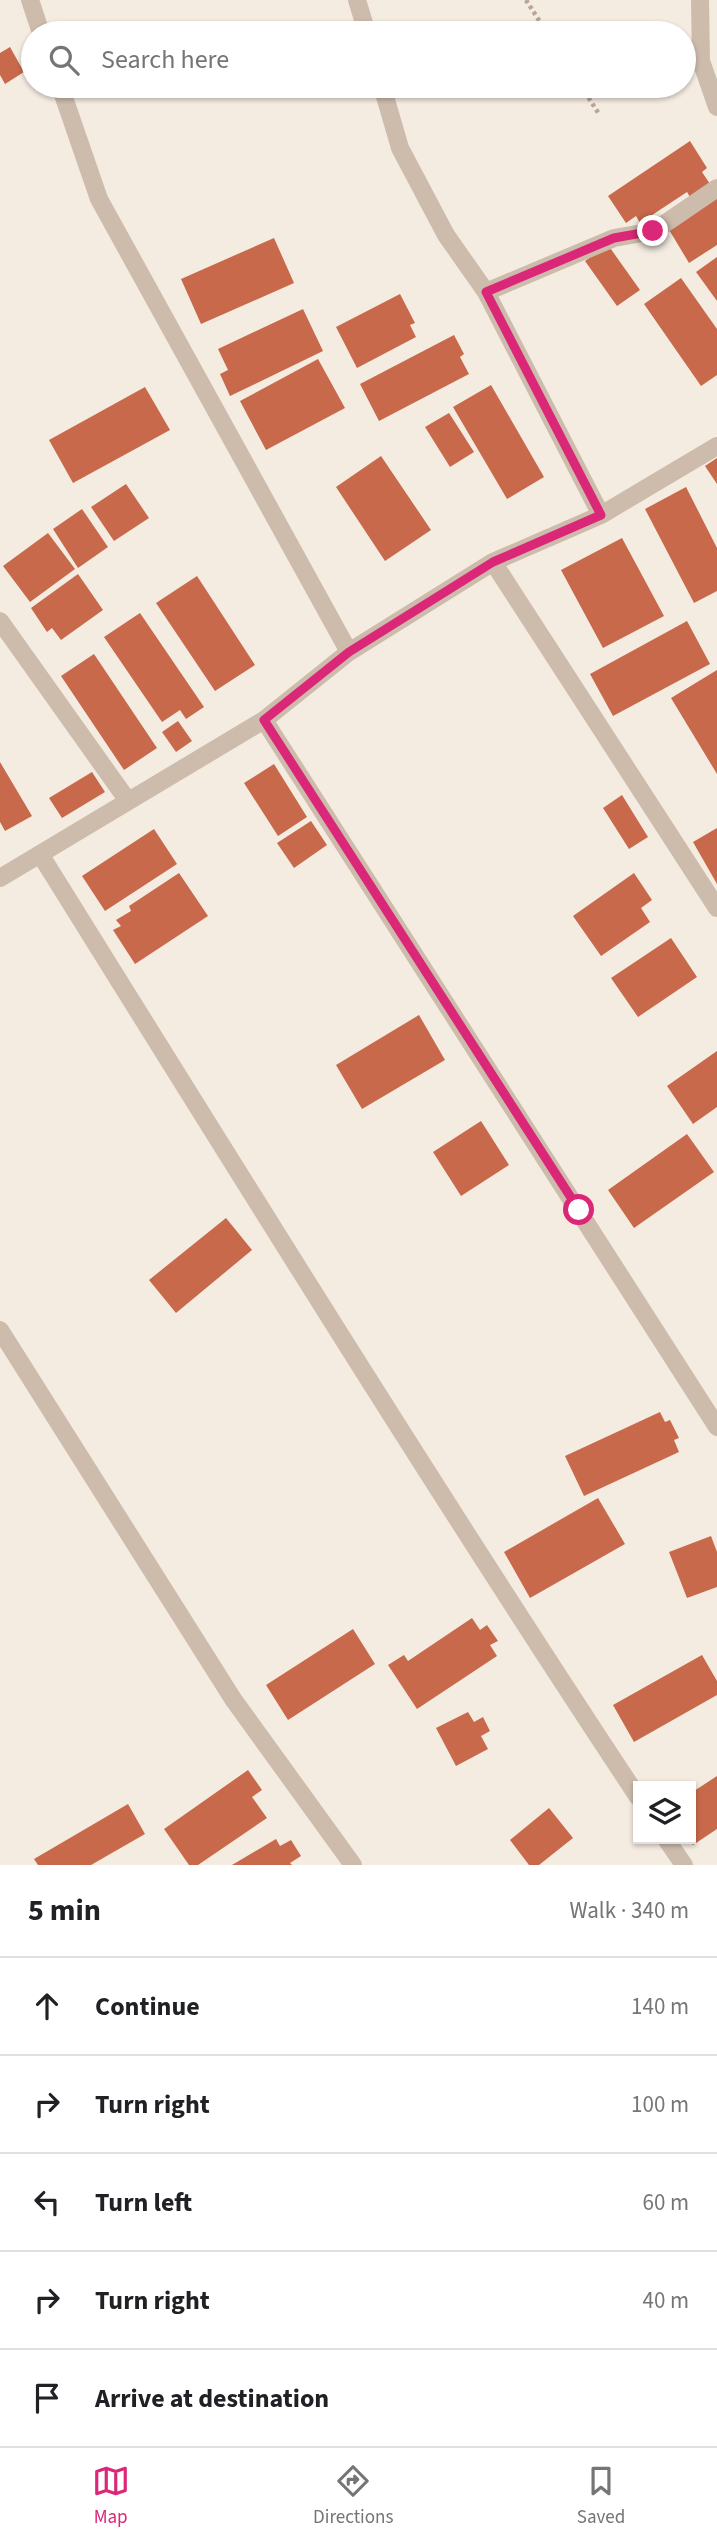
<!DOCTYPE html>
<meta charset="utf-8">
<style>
:root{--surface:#fff;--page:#f2f2f2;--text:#202124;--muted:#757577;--line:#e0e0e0;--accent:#db2777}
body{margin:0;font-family:"Source Sans 3",sans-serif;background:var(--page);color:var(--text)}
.controls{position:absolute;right:21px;bottom:21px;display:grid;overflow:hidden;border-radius:0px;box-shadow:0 2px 5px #0004}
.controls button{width:63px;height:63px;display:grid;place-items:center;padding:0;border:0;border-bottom:2px solid var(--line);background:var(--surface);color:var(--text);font:35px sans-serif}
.stop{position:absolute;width:21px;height:21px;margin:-16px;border:5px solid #db2777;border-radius:50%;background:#fff}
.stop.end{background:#db2777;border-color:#fff;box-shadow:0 2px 7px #0008}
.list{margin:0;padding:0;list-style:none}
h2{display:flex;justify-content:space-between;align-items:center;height:91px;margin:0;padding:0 28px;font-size:30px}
h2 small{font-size:23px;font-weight:400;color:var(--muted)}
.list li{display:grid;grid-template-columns:46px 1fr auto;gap:21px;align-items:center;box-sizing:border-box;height:98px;padding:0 28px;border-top:2px solid var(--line)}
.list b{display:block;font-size:26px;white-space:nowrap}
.list em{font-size:23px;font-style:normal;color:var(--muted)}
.icon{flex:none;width:38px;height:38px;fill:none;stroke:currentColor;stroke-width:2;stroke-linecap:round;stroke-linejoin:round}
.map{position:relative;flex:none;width:717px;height:1865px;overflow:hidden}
.search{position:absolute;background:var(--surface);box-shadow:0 2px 5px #0004;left:21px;right:21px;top:21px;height:77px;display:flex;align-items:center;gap:18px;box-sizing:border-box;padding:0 24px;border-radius:38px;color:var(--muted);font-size:26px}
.sheet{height:581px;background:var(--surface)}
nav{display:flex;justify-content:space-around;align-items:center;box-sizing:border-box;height:98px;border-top:2px solid var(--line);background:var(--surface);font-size:19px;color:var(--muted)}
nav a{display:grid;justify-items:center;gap:4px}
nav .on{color:var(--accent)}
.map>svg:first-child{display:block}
.building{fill:#c8694b}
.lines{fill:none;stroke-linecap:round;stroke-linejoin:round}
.path{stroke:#b9a596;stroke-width:4.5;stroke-dasharray:3.5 3.5;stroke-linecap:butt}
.minor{stroke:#cdbbac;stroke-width:18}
.route{stroke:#db2777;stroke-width:9}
</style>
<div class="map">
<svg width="717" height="1865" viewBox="0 0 717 1865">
<rect width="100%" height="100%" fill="#f4ebe1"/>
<path class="building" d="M10,47L24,72L5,84L0,75V53Z
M690,141L707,168L702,172L710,184L690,197L687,192L640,223L636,216L626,223L608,196Z
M717,197V245L689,263L668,228Z
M274,238L294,283L201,324L181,279Z
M608,245L640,290L617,306L585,261Z
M717,257V301L696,272Z
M681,278L717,329V375L701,386L644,304Z
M400,294L415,323L410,325L416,337L357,368L336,327Z
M303,309L323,351L230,396L220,374L228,370L218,349Z
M454,335L464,354L460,357L469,374L379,421L360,384Z
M318,359L345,408L266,450L240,401Z
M491,385L544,477L507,499L453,407Z
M145,387L170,430L73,483L49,440Z
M449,413L474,452L450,467L425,427Z
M381,456L431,530L385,561L336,487Z
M717,458V484L705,466Z
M126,484L149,518L114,541L91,507Z
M686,487L717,548V591L694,603L645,509Z
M82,509L108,547L78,568L53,529Z
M48,533L75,569L30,602L3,566Z
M622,538L664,616L603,648L561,570Z
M78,574L103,610L61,640L52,628L47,632L31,608Z
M197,576L255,665L215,691L156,603Z
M140,613L204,707L186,719L180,710L162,722L104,637Z
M687,621L710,664L613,716L590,674Z
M94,654L157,748L124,770L61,676Z
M717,670V774L671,698Z
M178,721L192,741L176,752L162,732Z
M0,762L32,816L5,831L0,822Z
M274,764L307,817L278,836L244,783Z
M92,772L105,792L62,818L49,798Z
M622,795L648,837L629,849L603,808Z
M311,821L327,845L294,868L277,843Z
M717,828V884L693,842Z
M154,829L177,864L105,911L82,876Z
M179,873L208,916L135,964L113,930L121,926L116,920L131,911L129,906Z
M634,873L652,900L641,908L650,922L601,956L573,916Z
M671,938L697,977L638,1017L611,978Z
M419,1015L445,1060L362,1109L336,1065Z
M717,1051V1107L693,1124L667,1086Z
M481,1121L509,1165L461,1196L433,1152Z
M687,1134L714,1172L634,1228L608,1190Z
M226,1218L252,1250L176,1313L149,1280Z
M660,1412L665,1422L670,1420L679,1438L674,1440L679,1452L584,1496L565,1456Z
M598,1498L625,1544L530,1598L504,1552Z
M711,1536L717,1552V1587L687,1598L669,1552Z
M472,1618L480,1630L487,1625L498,1641L490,1645L497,1656L417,1709L388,1665L404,1655L408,1661Z
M353,1629L375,1664L288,1720L266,1685Z
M702,1655L717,1681V1695L634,1742L613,1705Z
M468,1712L474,1722L483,1717L490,1731L481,1736L488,1749L456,1766L436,1728Z
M248,1770L262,1790L252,1797L267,1818L198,1865H189L164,1829Z
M717,1776V1829L693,1845L688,1839H691V1793Z
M128,1804L145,1834L91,1865H38L34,1859Z
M549,1808L573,1838L539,1865H529L510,1840Z
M276,1839L280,1846L291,1840L301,1856L290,1863L292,1865H232Z"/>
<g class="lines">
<path class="path" d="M526,0L547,33
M581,86L599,114"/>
<path class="minor" d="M30,0L41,33
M357,0L367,33
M700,0L701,61L717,107
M60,86L99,199L349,652
M382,86L400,148L446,235L486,292L614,238L654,231L717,188
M486,292L601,515
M493,562L717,908
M0,621L128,801
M264,720L717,1427
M40,854C237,1170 433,1487 638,1797
M0,878L264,720L349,652L493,562L601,515L717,446
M0,1330L233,1699L353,1865
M666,1839L684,1865"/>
</g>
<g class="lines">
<path class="route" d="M579,1210L264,720L349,652L493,562L601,515L486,292L614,238L653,231"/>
</g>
</svg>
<div class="controls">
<button><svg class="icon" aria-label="layers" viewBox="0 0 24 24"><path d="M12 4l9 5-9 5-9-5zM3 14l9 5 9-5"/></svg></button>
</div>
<div class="stop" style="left:579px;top:1210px"></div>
<div class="stop end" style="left:653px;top:231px"></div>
<div class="search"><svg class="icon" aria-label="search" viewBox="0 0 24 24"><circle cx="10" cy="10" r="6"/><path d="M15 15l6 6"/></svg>Search here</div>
</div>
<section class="sheet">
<h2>5 min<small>Walk · 340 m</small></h2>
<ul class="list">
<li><svg class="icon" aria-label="ahead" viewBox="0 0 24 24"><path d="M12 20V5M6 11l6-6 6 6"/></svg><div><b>Continue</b></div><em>140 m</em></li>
<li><svg class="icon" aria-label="right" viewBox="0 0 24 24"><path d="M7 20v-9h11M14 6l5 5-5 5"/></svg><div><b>Turn right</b></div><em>100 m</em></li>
<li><svg class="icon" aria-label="left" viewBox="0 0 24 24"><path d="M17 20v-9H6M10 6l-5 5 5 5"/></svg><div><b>Turn left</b></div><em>60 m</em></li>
<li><svg class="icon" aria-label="right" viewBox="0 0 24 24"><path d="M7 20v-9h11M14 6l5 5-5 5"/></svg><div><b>Turn right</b></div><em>40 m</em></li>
<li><svg class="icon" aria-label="arrive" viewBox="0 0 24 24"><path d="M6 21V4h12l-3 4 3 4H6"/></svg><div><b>Arrive at destination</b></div></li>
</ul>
</section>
<nav>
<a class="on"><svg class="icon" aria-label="map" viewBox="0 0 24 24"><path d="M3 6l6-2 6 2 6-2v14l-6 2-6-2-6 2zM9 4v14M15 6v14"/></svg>Map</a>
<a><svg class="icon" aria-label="directions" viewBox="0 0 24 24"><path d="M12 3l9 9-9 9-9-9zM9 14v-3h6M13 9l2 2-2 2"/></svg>Directions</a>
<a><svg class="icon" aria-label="saved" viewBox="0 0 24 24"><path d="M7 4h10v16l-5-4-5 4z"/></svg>Saved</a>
</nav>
